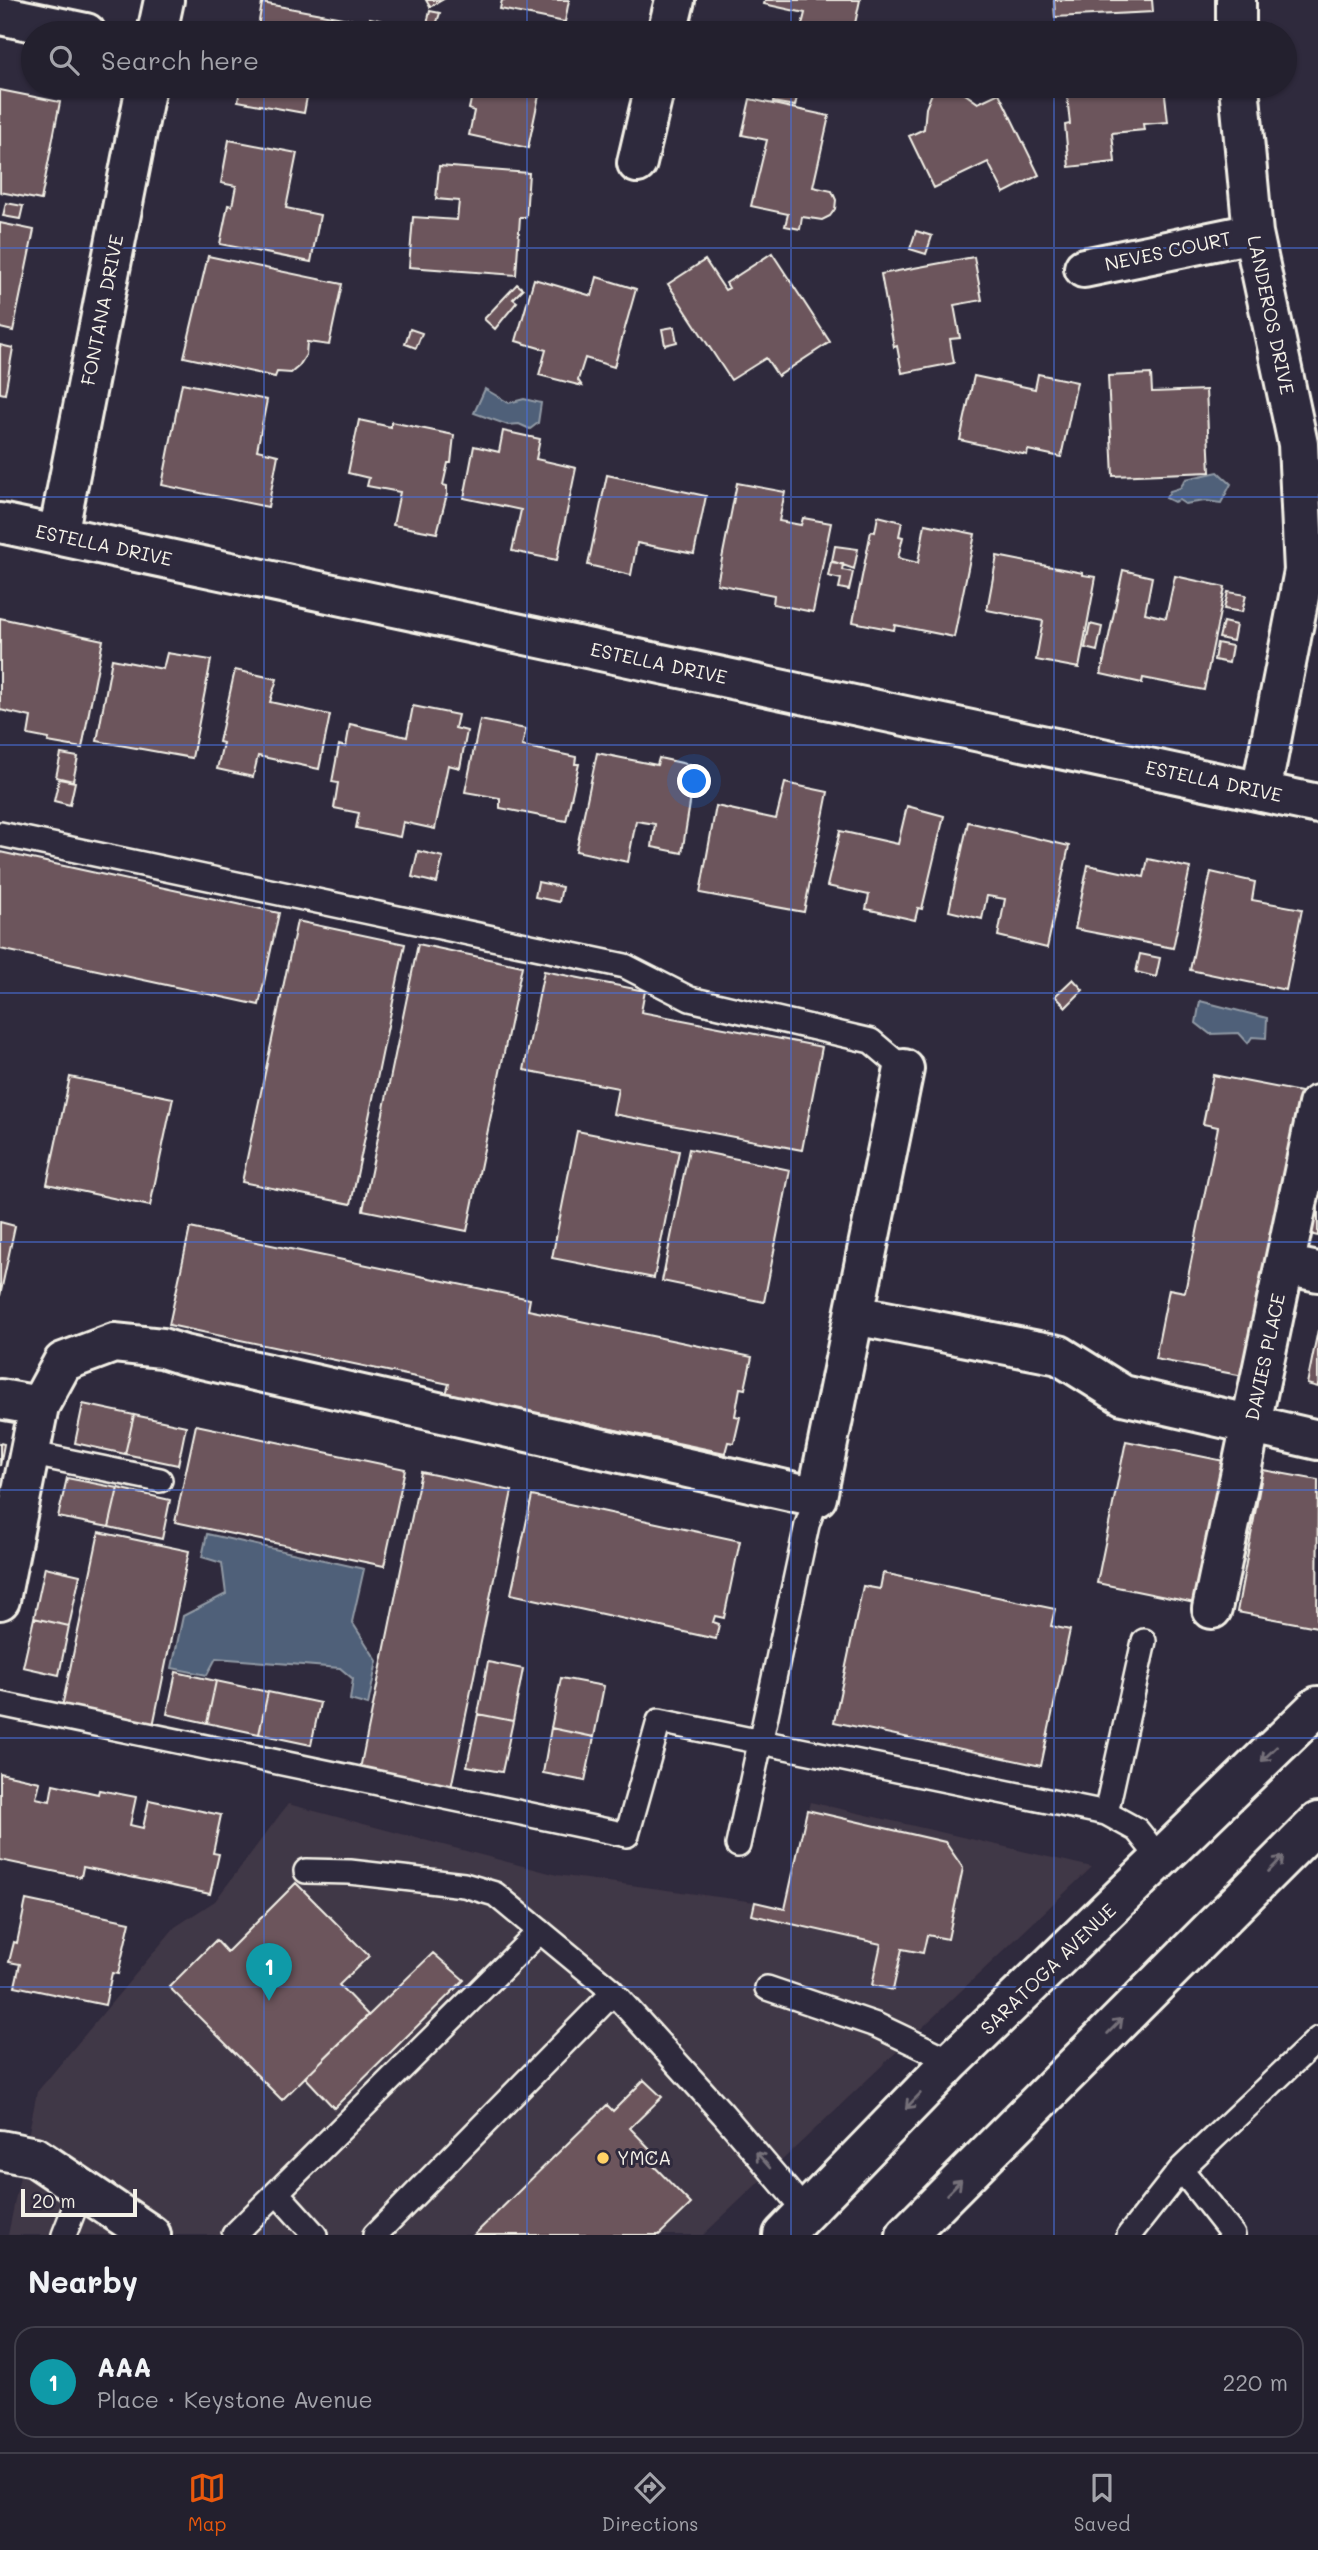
<!DOCTYPE html>
<meta charset="utf-8">
<style>
:root{--surface:#23202e;--page:#2f2d3a;--text:#f1f3f6;--muted:#a3a3aa;--line:#403e4a;--accent:#ea580c}
body{margin:0;font-family:Mali,sans-serif;background:var(--page);color:var(--text)}
.scale{position:absolute;left:21px;bottom:18px;width:116px;box-sizing:border-box;padding-left:7px;border:4px solid #f4f1e8;border-top:0;font-size:19px;line-height:24px;white-space:nowrap;color:#f4f1e8;-webkit-text-stroke:5px #2f2a3d;paint-order:stroke}
.you{position:absolute;left:695px;top:782px;width:24px;height:24px;margin:-18px;border:5px solid #fff;border-radius:50%;background:#1a73e8;box-shadow:0 0 0 10px #1a73e833}
.badge{display:grid;place-items:center;width:46px;height:46px;border-radius:50%;background:var(--accent);color:#fff;font-size:23px;font-weight:700}
.pin{position:absolute;translate:-50% -58px;filter:drop-shadow(0 2px 4px #0008)}
.pin::after{content:'';position:absolute;top:37px;width:24px;height:21px;background:inherit;clip-path:polygon(0 0,100% 0,50% 100%)}
.list{margin:0;padding:0;list-style:none}
h2{display:flex;justify-content:space-between;align-items:center;height:91px;margin:0;padding:0 28px;font-size:30px}
h2 small{font-size:23px;font-weight:400;color:var(--muted)}
.list li{display:grid;grid-template-columns:46px 1fr auto;gap:21px;align-items:center;box-sizing:border-box;height:112px;margin:0 14px 14px;padding:0 14px;border:2px solid var(--line);border-radius:21px}
.list b{display:block;font-size:26px;white-space:nowrap}
.list p{margin:0;font-size:23px;white-space:nowrap;color:var(--muted)}
.list em{font-size:23px;font-style:normal;color:var(--muted)}
.icon{flex:none;width:38px;height:38px;fill:none;stroke:currentColor;stroke-width:2;stroke-linecap:round;stroke-linejoin:round}
.map{position:relative;flex:none;width:1318px;height:2235px;overflow:hidden}
.search{position:absolute;background:var(--surface);box-shadow:0 2px 5px #0004;left:21px;right:21px;top:21px;height:77px;display:flex;align-items:center;gap:18px;box-sizing:border-box;padding:0 24px;border-radius:38px;color:var(--muted);font-size:26px}
.sheet{height:217px;background:var(--surface)}
nav{display:flex;justify-content:space-around;align-items:center;box-sizing:border-box;height:98px;border-top:2px solid var(--line);background:var(--surface);font-size:19px;color:var(--muted)}
nav a{display:grid;justify-items:center;gap:4px}
nav .on{color:var(--accent)}
.map>svg:first-child{display:block}
.built{fill:#413746}
.water{fill:#4f6079;stroke:#919aa5;stroke-width:2}
.building{fill:#6c555c;stroke:#f4f1e8;stroke-width:2}
.lines{fill:none;stroke-linecap:round;stroke-linejoin:round}
.lane-casing{stroke:#f4f1e8;stroke-width:28}
.street-casing{stroke:#f4f1e8;stroke-width:44}
.primary-casing{stroke:#f4f1e8;stroke-width:44}
.lane{stroke:#2f2a3d;stroke-width:23}
.street{stroke:#2f2a3d;stroke-width:38}
.primary{stroke:#2f2a3d;stroke-width:38}
.oneway{stroke:#747079}
.grid{fill:none;stroke:#486fdb;stroke-width:2;stroke-opacity:0.55}
.poi-dot{fill:#ffd166;stroke:#2f2a3d;stroke-width:2.5}
.labels{text-anchor:middle;stroke-width:6;stroke-linejoin:round;paint-order:stroke}
.street-label{font-size:19px;fill:#f4f1e8;stroke:#2f2a3d}
.poi-label{font-size:19px;fill:#f4f1e8;stroke:#2f2a3d;text-anchor:start}
</style>
<div class="map">
<svg width="1318" height="2235" viewBox="0 0 1318 2235">
<rect width="100%" height="100%" fill="#2f2a3d"/>
<filter id="ink" filterUnits="userSpaceOnUse"><feTurbulence type="fractalNoise" baseFrequency=".0143" numOctaves="2"/><feDisplacementMap in="SourceGraphic" scale="14" xChannelSelector="R" yChannelSelector="G"/><feConvolveMatrix kernelMatrix="1 2 1 2 8 2 1 2 1" color-interpolation-filters="sRGB"/></filter>
<g filter="url(#ink)">
<path class="built" d="M810,1802L1092,1867L703,2235H8L37,2092L175,1927L215,1901L288,1804L557,1875L755,1902L784,1909Z"/>
<path class="water" d="M485,389L509,403L524,399L541,403L538,423L530,429L519,424L508,425L474,413Z
M1218,472L1231,484L1221,503L1205,501L1185,504L1179,500L1174,502L1166,498L1170,491L1180,488L1186,479Z
M1200,1001L1267,1018L1266,1038L1252,1037L1248,1043L1239,1033L1210,1034L1196,1023Z
M207,1534L364,1569L352,1622L377,1661L368,1705L350,1700L353,1679L340,1668L216,1658L207,1675L172,1668L183,1616L226,1594L222,1563L202,1557Z"/>
<path class="building" d="M426,0H442L430,7Z
M502,0H569L565,22L500,9Z
M765,0H860L853,33H800L805,13L764,4Z
M1054,0H1152L1153,12L1055,17Z
M262,3L359,21L357,33H257Z
M430,11L440,13L436,25L427,24Z
M370,18L388,22L385,33L367,30Z
M241,86H309L304,113L238,101Z
M474,86H541L528,148L469,135L474,111L469,109Z
M777,86L799,88L795,106L773,102Z
M1066,86H1164L1168,122L1143,124L1144,130L1112,133L1115,162L1069,167L1065,125L1070,124Z
M947,88L958,89L978,103L999,93L1039,175L1004,193L988,162L934,188L909,136L924,129L926,108L932,93Z
M0,90L60,102L41,200L0,192Z
M750,99L829,116L813,187L832,191L836,200L835,209L830,216L822,220L802,217L800,229L785,226L788,214L751,206L767,140L742,135Z
M229,140L297,153L286,208L320,215L311,262L220,244L228,205L232,206L236,186L221,183Z
M439,166L529,173L526,217H520L516,275L409,267L413,217L457,220L459,201L436,199Z
M6,203L23,206L20,219L3,216Z
M0,223L34,230L13,331L0,328Z
M916,231L932,236L926,254L910,249Z
M772,253L830,342L778,376L766,358L731,380L668,284L705,260L725,290L729,288L726,283Z
M208,256L342,284L329,345L307,342L306,355L299,366L291,373L277,372L275,377L184,357Z
M974,257L982,300L954,305L960,338L950,339L954,363L902,373L897,346L894,347L881,274Z
M597,277L636,289L614,367L585,358L578,380L582,386L539,375L546,350L516,341L534,279L592,296Z
M517,284L523,289L513,299L517,302L495,329L484,319Z
M674,327L677,342L665,345L662,329Z
M410,329L422,333L416,348L405,344Z
M0,345L13,348L5,394L0,393Z
M1038,374L1077,382L1061,457L1028,450L1027,455L960,440L974,376L1035,389Z
M1151,374L1152,392L1206,390L1210,472L1113,476L1108,376Z
M182,383L267,400L257,450L278,455L268,507L162,485Z
M359,420L391,427V422L454,435L451,463H448L443,485L447,486V494L437,533L393,525L400,492L367,486L369,478L348,473Z
M503,431L540,439L536,459L576,468L557,560L512,551L521,510L464,498L474,446L499,452Z
M607,475L706,496L694,554L637,543L631,575L588,565Z
M737,483L785,492L779,521L801,525L803,518L831,523L813,612L773,604L774,595L717,584Z
M878,516L902,522L899,536L903,537L898,558L918,563L925,524L975,534L954,637L895,625L894,630L853,622L871,531L875,532Z
M835,546L858,549L854,569L832,561Z
M997,556L1083,573V575L1096,577L1079,668L1036,660L1043,621L987,610Z
M831,562L843,564L842,570L853,572L849,590L839,588L841,579L828,576Z
M1123,570L1152,577L1145,613L1166,618L1175,576L1225,587L1204,690L1143,678L1142,683L1101,674Z
M1228,592L1246,595L1242,612L1224,609Z
M0,618L103,640L82,748L48,742L49,739L28,735L31,717L0,710Z
M1223,622L1236,625L1233,641L1219,638Z
M1090,624L1102,627L1097,651L1085,648Z
M1217,643L1232,646L1229,663L1214,660Z
M167,653L211,660L192,758L97,741L112,659L163,669Z
M235,670L277,679L270,702L330,715L319,769L258,756L253,777L217,769L223,743L219,742Z
M413,706L458,715L455,728L467,731L460,768L448,765L435,829L403,822L400,837L356,828L359,813L334,808L338,783L332,782L339,745L346,747L350,724L407,737Z
M480,720L526,729L522,746L576,757L575,764H579L566,821L500,808V798L465,792Z
M597,753L657,765L659,758L696,766L682,853L652,847L655,824L636,821L628,862L576,851Z
M61,754L78,757L73,781L56,777Z
M59,779L75,782L70,805L54,801Z
M785,783L828,792L804,912L700,893L716,806L776,819Z
M907,806L944,816L922,909L918,908L915,920L866,909L869,895L827,886L840,831L898,844Z
M968,822L1069,846L1047,948L998,936L1005,899L987,896L982,919L949,911Z
M418,851L443,857L437,883L412,877Z
M0,852L279,913L259,1005L0,949Z
M1148,859L1190,868L1173,948L1075,929L1088,865L1144,877Z
M1211,872L1255,882L1252,900L1302,909L1286,990L1190,970Z
M538,882L562,887L559,902L535,897Z
M297,921L405,944L351,1204L242,1182Z
M418,944L522,966L467,1231L363,1210Z
M1140,954L1160,958L1156,977L1136,972Z
M544,971L645,991L641,1012L822,1047L802,1150L613,1114L618,1088L524,1070Z
M1073,979L1083,990L1066,1007L1055,996Z
M1213,1075L1306,1093L1249,1377L1155,1359L1169,1289L1185,1292L1218,1127L1203,1124Z
M70,1077L173,1098L150,1206L47,1184Z
M577,1131L679,1151L654,1278L552,1258Z
M689,1149L790,1170L764,1302L662,1281Z
M1318,1191V1236L1309,1234Z
M0,1222L15,1226L0,1296Z
M190,1228L530,1299L528,1310L752,1357L745,1389L740,1388L735,1416L740,1417L734,1443L728,1442L725,1453L446,1394L449,1384L169,1325Z
M1318,1330V1387L1307,1384Z
M83,1404L134,1415L125,1454L75,1443Z
M134,1415L186,1426L178,1465L125,1454Z
M196,1425L405,1469L384,1566L175,1522Z
M1126,1441L1224,1461L1195,1603L1097,1583Z
M0,1443L4,1444L0,1466Z
M1263,1470L1318,1480L1317,1627L1237,1612Z
M421,1472L512,1491L451,1788L360,1769Z
M67,1478L118,1488L109,1527L58,1517Z
M118,1488L170,1500L162,1539L109,1527Z
M532,1496L740,1541L724,1618L715,1616L713,1622L719,1624L716,1639L511,1594Z
M99,1532L189,1551L153,1726L62,1707Z
M45,1567L80,1575L69,1626L34,1618Z
M883,1573L1055,1609L1051,1626L1070,1630L1041,1766L834,1722L863,1586L880,1589Z
M34,1618L69,1626L59,1675L23,1667Z
M488,1662L523,1669L513,1721L478,1714Z
M176,1672L216,1681L207,1723L167,1714Z
M561,1678L604,1686L594,1737L551,1728Z
M216,1681L268,1692L259,1734L207,1723Z
M268,1692L320,1703L311,1745L259,1734Z
M478,1714L513,1721L502,1772L467,1766Z
M551,1728L594,1737L585,1781L543,1773Z
M0,1773L40,1782L36,1798L50,1801L53,1784L98,1794L99,1790L136,1797L130,1825L143,1828L149,1800L221,1815L213,1853L219,1854L210,1894L83,1867L81,1877L0,1860Z
M807,1810L945,1842L963,1868L948,1939L927,1935L923,1953L902,1949L893,1990L872,1985L881,1944L752,1915L755,1902L785,1909Z
M296,1883L369,1956L339,1985L368,2015L282,2100L169,1987L216,1940L227,1952Z
M26,1900L130,1922L118,1974L112,1973L105,2005L15,1986L20,1964L9,1962L14,1942L17,1943Z
M433,1953L464,1980L334,2108L305,2077Z
M644,2080L662,2097L630,2128L656,2155L649,2161L691,2204L659,2235H474L607,2105L613,2111Z"/>
<g class="lines">
<g class="lane-casing">
<path id="lane" d="M0,834L625,966L690,999L871,1041L904,1069
M28,1453L160,1480
M0,1704L627,1835L659,1721L1106,1813L1137,1830L1161,1860
M1106,1813L1144,1641
M738,1845L807,1525L817,1497
M306,1871L350,1872L464,1885L495,1894L610,1989L723,2114L806,2212
M767,1988L876,2025L952,2061
M1181,2169L1233,2235
M277,2193L315,2235
M64,2235L82,2189
M234,2235L540,1931
M375,2235L613,1993
M1129,2235L1181,2169L1318,2039"/>
</g>
<g class="street-casing">
<path id="street" d="M1236,0V33
M0,15L86,33
M157,33L164,0
M667,33L675,0
M1239,86L1253,233L1298,444L1304,571L1261,792
M637,163L655,86
M1084,268L1253,233
M0,523L1318,804
M58,535L146,86
M1285,1265L1318,1272
M855,1315L1059,1355L1123,1395L1318,1440
M0,1399L39,1406L0,1600
M39,1406L63,1362L114,1343L162,1348L184,1355L817,1497L904,1069
M1212,1609L1318,1105
M0,2150L35,2157L151,2235"/>
</g>
<g class="primary-casing">
<path id="primary" d="M783,2235L952,2061L1318,1706
M906,2235L1318,1822"/>
</g>
<use href="#lane" class="lane"/>
<use href="#street" class="street"/>
<use href="#primary" class="primary"/>
</g>
<defs><path id="oneway-shaft" d="M-6 0H5M1.5-3L5.5 0L1.5 3" fill="none" stroke-width="1.6" stroke-linecap="round" stroke-linejoin="round" transform="scale(1.75)"/></defs>
<g class="oneway">
<use href="#oneway-shaft" transform="translate(1269 1754) rotate(136)"/>
<use href="#oneway-shaft" transform="translate(1276 1864) rotate(-45)"/>
<use href="#oneway-shaft" transform="translate(1115 2026) rotate(-45)"/>
<use href="#oneway-shaft" transform="translate(913 2101) rotate(134)"/>
<use href="#oneway-shaft" transform="translate(763 2160) rotate(-131)"/>
<use href="#oneway-shaft" transform="translate(954 2187) rotate(-45)"/>
</g>
</g>
<path class="grid" d="M264,0V33M527,0V33M791,0V33M1054,0V33M264,86V2235M527,86V2235M791,86V2235M1054,86V2235M0,248H1318M0,497H1318M0,745H1318M0,993H1318M0,1242H1318M0,1490H1318M0,1738H1318M0,1987H1318"/>
<circle class="poi-dot" cx="603" cy="2158" r="7"/>
<g class="labels">
<g class="street-label">
<text transform="translate(1168 251) rotate(-12)" y="7">NEVES COURT</text>
<text transform="translate(102 310) rotate(-79)" y="7">FONTANA DRIVE</text>
<text transform="translate(1271 315) rotate(78)" y="7">LANDEROS DRIVE</text>
<text transform="translate(104 545) rotate(12)" y="7">ESTELLA DRIVE</text>
<text transform="translate(659 663) rotate(12)" y="7">ESTELLA DRIVE</text>
<text transform="translate(1214 781) rotate(12)" y="7">ESTELLA DRIVE</text>
<text transform="translate(1265 1357) rotate(-78)" y="7">DAVIES PLACE</text>
<text transform="translate(1048 1969) rotate(-44)" y="7">SARATOGA AVENUE</text>
</g>
<g class="poi-label">
<text x="617" y="2165">YMCA</text>
</g>
</g>
</svg>
<div class="scale">20 m</div>
<div class="you"></div>
<div class="pin badge" style="left:269px;top:2001px;background:#0f9aa8">1</div>
<div class="search"><svg class="icon" aria-label="search" viewBox="0 0 24 24"><circle cx="10" cy="10" r="6"/><path d="M15 15l6 6"/></svg>Search here</div>
</div>
<section class="sheet">
<h2>Nearby<small></small></h2>
<ul class="list">
<li><span class="badge" style="background:#0f9aa8">1</span><div><b>AAA</b><p>Place · Keystone Avenue</p></div><em>220 m</em></li>
</ul>
</section>
<nav>
<a class="on"><svg class="icon" aria-label="map" viewBox="0 0 24 24"><path d="M3 6l6-2 6 2 6-2v14l-6 2-6-2-6 2zM9 4v14M15 6v14"/></svg>Map</a>
<a><svg class="icon" aria-label="directions" viewBox="0 0 24 24"><path d="M12 3l9 9-9 9-9-9zM9 14v-3h6M13 9l2 2-2 2"/></svg>Directions</a>
<a><svg class="icon" aria-label="saved" viewBox="0 0 24 24"><path d="M7 4h10v16l-5-4-5 4z"/></svg>Saved</a>
</nav>
